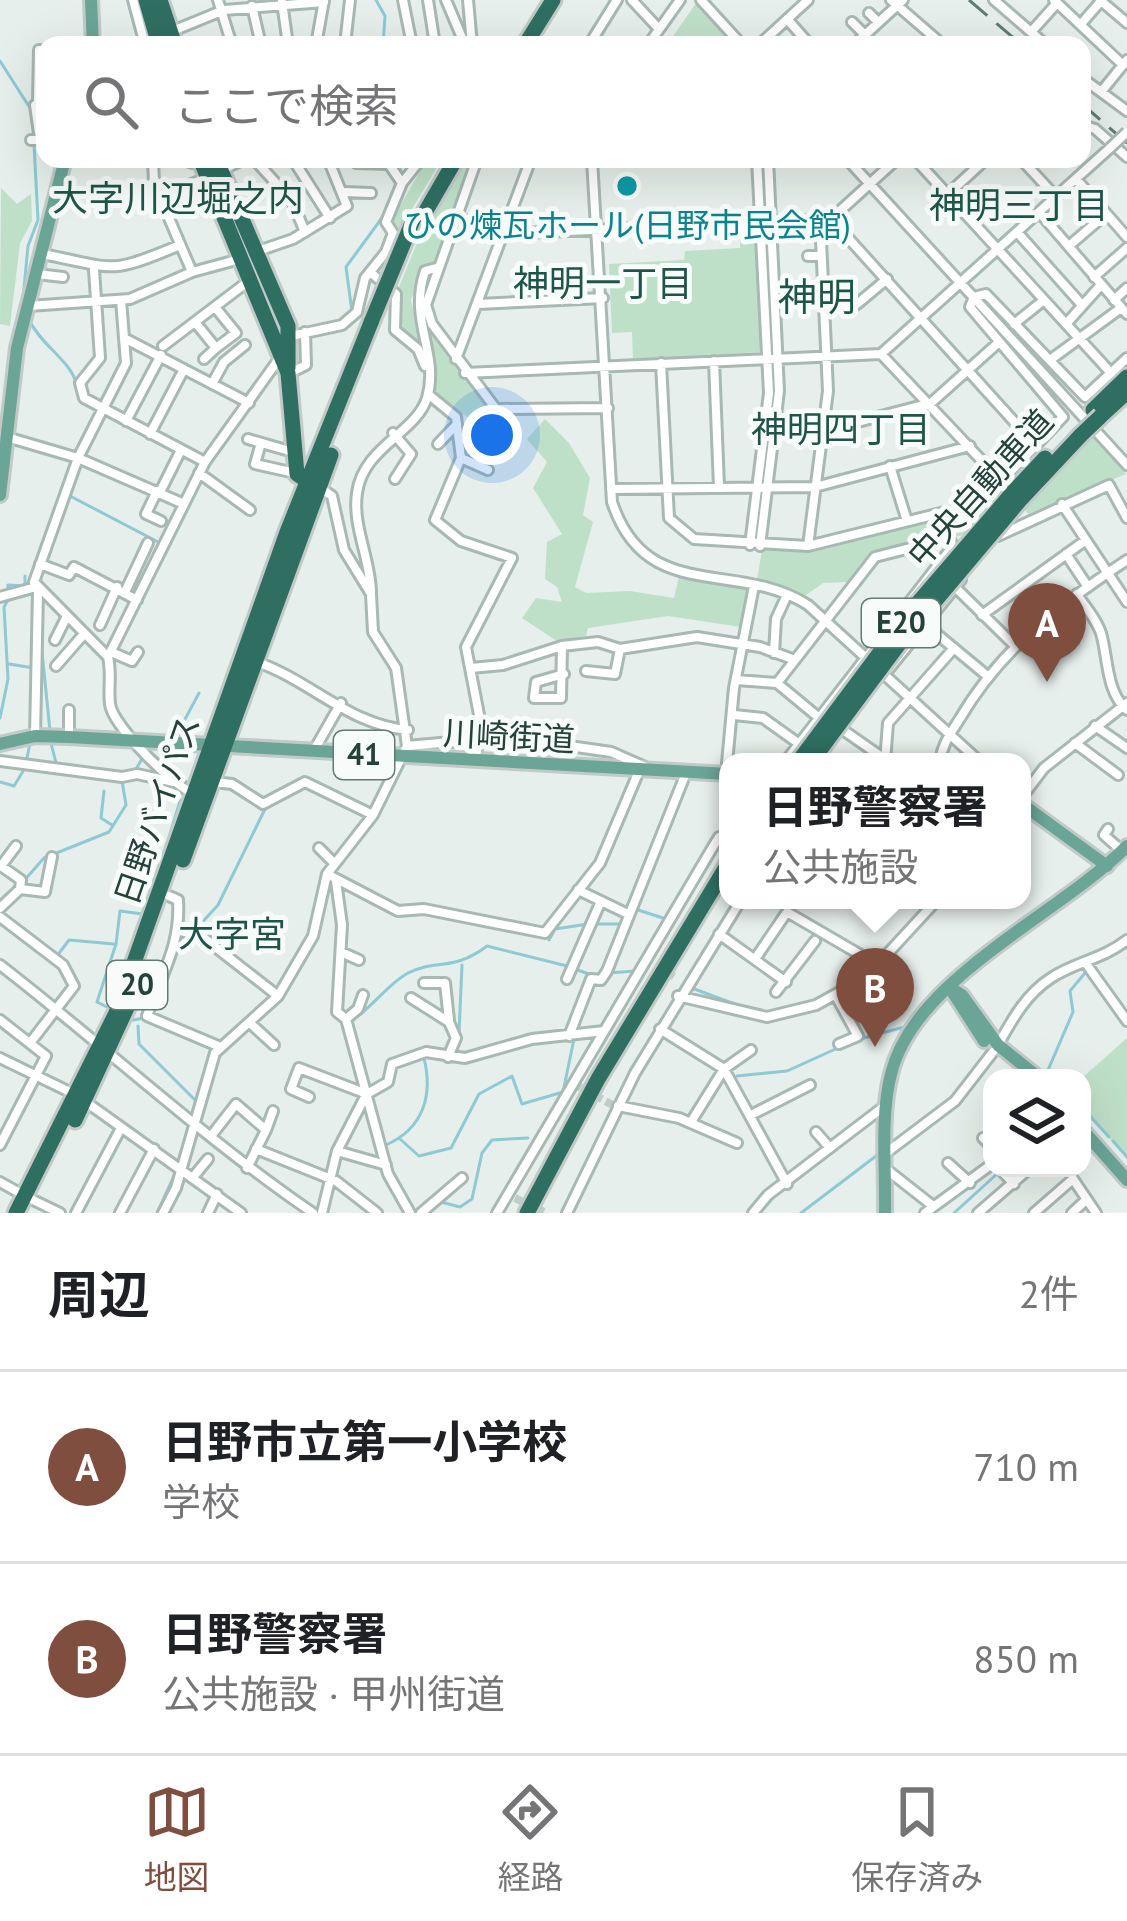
<!DOCTYPE html>
<html lang="ja">
<meta charset="utf-8">
<style>
:root{--surface:#fff;--page:#f2f2f2;--text:#202124;--muted:#757577;--line:#e0e0e0;--accent:#7f4e3f}
body{margin:0;font-family:"PT Sans","Noto Sans JP",sans-serif;background:var(--page);color:var(--text)}
.controls{position:absolute;right:36px;bottom:36px;display:grid;overflow:hidden;border-radius:24px;box-shadow:0 12px 48px #0002}
.controls button{width:108px;height:108px;display:grid;place-items:center;padding:0;border:0;border-bottom:3px solid var(--line);background:var(--surface);color:var(--text);font:60px sans-serif}
.you{position:absolute;left:492px;top:435px;width:42px;height:42px;margin:-30px;border:9px solid #fff;border-radius:50%;background:#1a73e8;box-shadow:0 0 0 18px #1a73e833}
.badge{display:grid;place-items:center;width:78px;height:78px;border-radius:50%;background:var(--accent);color:#fff;font-size:39px;font-weight:700}
.pin{position:absolute;translate:-50% -99px;filter:drop-shadow(0 3px 6px #0008)}
.pin::after{content:'';position:absolute;top:63px;width:42px;height:36px;background:inherit;clip-path:polygon(0 0,100% 0,50% 100%)}
.popup{position:absolute;left:719px;top:753px;width:312px;height:156px;box-sizing:border-box;display:grid;place-content:center;border-radius:24px;background:var(--surface);filter:drop-shadow(0 3px 9px #0005);font-size:39px;white-space:nowrap;color:var(--muted)}
.popup b{font-size:45px;color:var(--text)}
.popup::after{content:'';position:absolute;left:50%;top:100%;margin-left:-24px;border:24px solid transparent;border-top-color:var(--surface)}
.list{margin:0;padding:0;list-style:none}
h2{display:flex;justify-content:space-between;align-items:center;height:156px;margin:0;padding:0 48px;font-size:51px}
h2 small{font-size:39px;font-weight:400;color:var(--muted)}
.list li{display:grid;grid-template-columns:78px 1fr auto;gap:36px;align-items:center;box-sizing:border-box;height:192px;padding:0 48px;border-top:3px solid var(--line)}
.list b{display:block;font-size:45px;white-space:nowrap}
.list p{margin:0;font-size:39px;white-space:nowrap;color:var(--muted)}
.list em{font-size:39px;font-style:normal;color:var(--muted)}
.icon{flex:none;width:66px;height:66px;fill:none;stroke:currentColor;stroke-width:2;stroke-linecap:round;stroke-linejoin:round}
.map{position:relative;flex:none;width:1127px;height:1213px;overflow:hidden}
.search{position:absolute;background:var(--surface);box-shadow:0 12px 48px #0002;left:36px;right:36px;top:36px;height:132px;display:flex;align-items:center;gap:30px;box-sizing:border-box;padding:0 42px;border-radius:24px;color:var(--muted);font-size:45px}
.sheet{height:540px;background:var(--surface)}
nav{display:flex;justify-content:space-around;align-items:center;box-sizing:border-box;height:168px;border-top:3px solid var(--line);background:var(--surface);font-size:33px;color:var(--muted)}
nav a{display:grid;justify-items:center;gap:6px}
nav .on{color:var(--accent)}
.map>svg:first-child{display:block}
.green{fill:#bfe0c8}
.lines{fill:none;stroke-linecap:round;stroke-linejoin:round}
.stream{stroke:#8ec9d4;stroke-width:3}
.minor-tunnel{stroke:#bfccc8;stroke-width:8;stroke-dasharray:8 4;stroke-linecap:butt}
.minor-casing{stroke:#a8b8b2;stroke-width:14}
.major-casing{stroke:#c2cac8;stroke-width:18}
.highway-casing{stroke:#c2cac8;stroke-width:21}
.minor{stroke:#fff;stroke-width:8}
.major{stroke:#6aa596;stroke-width:12}
.highway{stroke:#2f6f62;stroke-width:15}
.rail{stroke:#5f7d75;stroke-width:3;stroke-dasharray:24 12;stroke-linecap:butt}
.minor-bridge-casing{stroke:#a8b8b2;stroke-width:14;stroke-linecap:butt}
.highway-bridge-casing{stroke:#c2cac8;stroke-width:21;stroke-linecap:butt}
.minor-bridge{stroke:#fff;stroke-width:8}
.highway-bridge{stroke:#2f6f62;stroke-width:15}
.culture-dot{fill:#0f9aa8;stroke:#f7fbf9;stroke-width:4.5}
.labels{text-anchor:middle;stroke-width:10;stroke-linejoin:round;paint-order:stroke}
.shield{fill:#f7fbf9;stroke:#637a73;stroke-width:3}
.shield-label{font-size:30px;font-weight:bold;fill:#24423a}
.culture-label{font-size:33px;fill:#0d838f;stroke:#f7fbf9}
.street-label{font-size:33px;fill:#24423a;stroke:#f7fbf9}
.neighbourhood-label{font-size:36px;fill:#1f5548;stroke:#f7fbf9}
.quarter-label{font-size:39px;fill:#1f5548;stroke:#f7fbf9}
</style>
<div class="map">
<svg width="1127" height="1213" viewBox="0 0 1127 1213">
<rect width="100%" height="100%" fill="#e6efeb"/>
<path class="green" d="M696,3L735,45H667Z
M427,159H442L400,229L391,222Z
M464,159H471L433,264L422,269L411,300L421,346L403,333L399,287L419,238Z
M1,188L17,204L31,194L32,221L20,243L10,326L0,324Z
M757,239L763,352L633,359L632,332L612,333L609,264L684,260L685,251L740,248V240Z
M431,273C429,281 423,293 423,301C422,343 486,397 510,427L492,435L433,392L420,311L427,275Z
M545,419L569,443L590,478L583,515L593,522L575,587L586,593L630,591L674,598L679,576L743,588L750,592L741,627L668,616L588,628L586,636L557,641L522,618L536,598L562,602L557,587L545,579L547,542L562,534L533,488L547,462L527,439Z
M1092,437L1126,474L1028,514L1022,506Z
M983,503L988,509L963,535L872,556L850,582L823,583L802,598L756,585L762,550L819,547Z
M1127,1038V1156L1082,1111V1078Z"/>
<g class="lines">
<path class="stream" d="M376,0L385,16L383,45
M0,61L30,108L34,134
M396,159L403,176
M23,299L28,246L38,220L34,144
M352,312L346,267L387,211
M29,320C44,350 74,360 79,393
M261,378L273,359
M82,402L96,410
M209,450L235,414
M70,496L160,543
M8,591V585L25,586V576
M601,639L620,645
M41,642L50,731
M113,657L115,709
M9,664L34,668
M120,717L136,737
M0,718L8,679L4,607L9,598
M175,738L199,693
M445,739L476,735
M51,743L56,763
M145,748L188,783
M26,763L30,743
M135,771L143,757
M0,782L14,786L25,768
M104,791L101,818L112,825
M364,833L392,785
M160,867L180,801L174,786
M22,883L44,858L109,832L126,805L122,781
M635,909L666,919
M923,921L942,900
M673,923H674
M594,924H621
M196,929L218,905L265,809L261,805
M549,940L555,929L588,924
M57,956L69,940L114,944
M883,965L905,941
M575,969L594,976
M608,973L635,971L641,961
M689,987L748,1009
M109,1008L97,1002L116,944L120,911L143,914
M133,1020L144,1018
M1008,1021L1023,998
M349,1022C372,1009 386,985 408,973C435,959 453,972 487,946L567,966
M138,1026L139,1044L195,1100
M459,1033L462,965
M860,1039L908,1026
M979,1064L987,1050
M737,1076L787,1071L840,1047
M1045,1077L1073,1012L1070,991L1085,973
M1082,1107L1109,1137
M375,1111L389,1165
M399,1138L419,1156L451,1148L479,1094L512,1076L522,1104L563,1092L574,1039
M1113,1141L1127,1157
M891,1143L927,1117
M386,1145C424,1128 433,1095 424,1058
M180,1159L184,1146
M441,1202L460,1207L472,1199L482,1153L492,1140L528,1138
M157,1213L177,1169
M801,1213L880,1153
M954,1213L998,1173"/>
<path class="minor-tunnel" d="M657,966L676,978
M574,1084L618,1108
M515,1198L546,1213"/>
<g class="minor-casing">
<path id="minor" d="M133,0L145,45
M218,0L232,45
M403,0L412,45
M428,0L435,45
M446,0L465,45
M468,0L472,45
M632,0L659,29
M701,0L742,45
M891,0L943,45
M994,0L1046,45
M1054,0L1123,65
M1100,0L1127,23
M282,2L288,45
M252,6L261,45
M869,13L878,22
M787,19L810,45
M852,22L865,35
M1081,24L1101,1
M170,32L224,10L324,2
M1031,32L1057,3
M316,45L324,0
M345,45L350,0
M589,45L617,0
M648,45L680,0
M759,45L808,0
M854,45L903,0
M1082,78L1127,111
M1101,92L1127,60
M38,101L39,50H45
M1082,125L1095,129L1127,157
M31,140H45
M40,140L35,105L45,100
M180,159L193,163
M254,159L292,201L305,232
M298,159L294,161L330,218
M477,159L426,305L432,324L496,409L608,408
M592,159L612,502C646,605 736,559 808,605L980,762
M847,159L1127,465
M915,159L1111,373
M1021,159L1056,197
M356,163L389,164L402,183
M219,171L245,159
M1076,179L1127,237
M345,192L371,193
M947,195L986,159
M159,198L206,178
M1039,212L1127,314
M456,216L503,234L831,219L897,159
M831,219L1036,446
M1017,232L1082,305
M1070,245L1106,214
M258,251L293,239L347,206L328,159
M42,254C116,268 107,276 180,245
M808,256H821
M94,270L100,358L80,383L84,398L205,462
M192,272L240,259
M370,272L396,294L395,330L418,349L425,366
M37,274L63,277
M1094,277L1127,248
M121,300L126,363L78,458L184,504
M1114,300L1127,288
M477,304L603,298
M824,305L857,304L887,279
M28,306L130,299L192,272L154,183L153,159
M195,322L216,348L236,333L215,307
M1014,324L1044,300
M1066,324L1100,286
M291,336L342,325L357,312L365,278L386,252L393,233L386,222L402,183L421,159
M124,338L249,403
M163,346L250,280
M881,354L1001,481
M204,359L216,348
M456,359L531,159
M1050,360L1121,308
M714,361L719,487
M661,363L669,518L694,539L808,546L969,506L989,494L1063,417L970,307L974,297L986,294L1085,397L1127,358
M290,373L306,365L305,332
M465,373L881,354L1110,148
M212,384L224,362L245,345
M428,394L456,417L461,458L435,520L461,541L512,558L466,647L480,720L476,759
M126,421L161,355
M823,431L931,403L998,343
M393,433L411,454L395,479
M150,434L184,369
M10,438L78,458L34,582L108,657C112,674 108,689 110,704C112,725 174,787 193,793
M248,439L293,452
M261,443L255,464L295,473
M438,444L457,424
M461,458L488,470
M890,466L907,521
M199,473L250,510
M611,489L815,487L970,446
M157,491L146,514L161,521
M160,492L181,450
M1062,504L1127,602
M998,536L1109,485L1127,518
M750,545L769,393L757,159
M760,546L779,391L768,159
M808,546L828,391L820,219
M1066,554L1088,587
M40,564L69,575L74,567L137,600
M956,588L1014,645
M126,590L148,543
M371,593C371,560 352,526 357,493C363,447 416,433 427,398C440,354 408,321 425,271L436,268
M1077,594C1085,607 1099,622 1102,637C1108,661 1107,693 1127,710
M0,597L36,587
M982,615L1086,540
M100,625L117,587
M926,625L985,674
M55,640L66,618
M562,646L561,698H534L536,682L564,674
M111,652L132,661L138,652
M774,653L776,619L787,595
M108,657L205,462L281,356
M257,662C311,681 351,726 408,730
M56,666L84,634
M471,668L503,665L562,646L598,642L620,649L697,637L760,647L795,660L777,683
M888,670L961,580
M586,671L615,674L620,649
M736,680L777,683L818,717
M734,715L763,718L798,743
M1095,726L1127,748
M843,730L886,760
M35,736L38,591
M69,737V710
M1075,743L1118,775
M407,746L507,737L611,752L645,767
M313,752L341,703
M0,761L122,777L137,774L174,782
M785,762L953,546L949,538L875,557L795,660
M885,762L888,723L954,648
M940,762C942,745 950,734 959,720C1001,648 1059,605 1127,560
M726,774L734,688L754,586
M213,782L232,784L263,804L305,782L373,815
M1022,797L1044,768L1127,703
M1108,829L1104,835L1122,851
M16,846L1,866L21,880L20,889
M319,848L334,863
M327,874L398,911L424,909L545,933L600,863L639,771
M336,881L342,925L337,1012L346,1019L388,1174L410,1213
M578,890L628,914
M169,896L178,900C181,946 161,975 147,1016L218,1046
M0,908L20,889L45,892L52,857
M0,917L63,965L74,986L30,1043
M180,931L200,935L278,996
M719,934L786,982
M341,952L359,960
M879,963L937,900
M0,965C105,1046 203,1138 313,1213
M1087,965L1127,1021
M567,979L601,901
M424,983H445L449,1020
M776,992L815,941
M678,996L767,1017L816,1005L883,968L787,912L755,959
M836,996L858,1036L839,1044
M411,998L449,1022L456,1038L448,1057
M346,1019L358,1009L363,995
M0,1020L46,1056L0,1145
M251,1024L274,1045
M660,1029L724,1069L751,1050
M569,1036L591,979L601,980L607,971L686,773
M998,1045C1012,1020 1026,994 1051,978C1075,962 1103,959 1127,940
M0,1058L74,1094
M309,1097L291,1089L299,1068L367,1094L388,1082L392,1064L426,1052L465,1058L532,1039L604,1031
M86,1102L241,1213
M618,1106L679,1118L737,1143
M751,1115L810,1085
M691,1122L724,1069L787,1184
M266,1130L273,1111
M816,1132L830,1148
M211,1136L236,1104L266,1130L247,1168
M983,1138L992,1147
M256,1149L336,1181L377,1213
M337,1151L386,1165
M886,1153L955,1101L993,1052
M948,1163L970,1183
M999,1168L1014,1184
M886,1169L933,1206
M194,1176L208,1159
M0,1182L25,1196
M33,1200L60,1213
M76,1213L121,1128
M120,1213L154,1149
M163,1213L176,1188L215,1053L278,996L313,936L327,874L373,815L407,746L396,668L373,632L371,594L344,550L332,496L322,489
M208,1213L217,1194
M322,1213L337,1151L366,1095
M421,1213L462,1178
M497,1213L711,850L719,837L728,835
M567,1213L635,1073L741,900
M753,1213L768,1195L886,1105
M925,1213L992,1164
M978,1213L1030,1168
M1034,1213L1073,1179L1096,1213
M1072,1213L1086,1200"/>
</g>
<g class="major-casing">
<path id="major" d="M91,0L93,45
M0,495L17,348L65,159
M0,744L35,736L69,737L728,774
M1022,804L1107,866
M949,987L962,995L998,1045L1039,1078
M950,988L984,1041
M1082,1129L1127,1180
M885,1213C886,1169 880,1117 891,1074C914,978 1059,915 1127,846"/>
</g>
<g class="highway-casing">
<path id="highway" d="M146,0L159,45
M160,0L175,45
M525,45L553,0
M200,159L288,373L297,474L316,487
M216,159L288,326V368
M420,221L456,159
M1093,410L1127,377
M1103,414L1127,392
M1014,491L1045,458
M1021,499L1081,435
M183,860L331,455
M75,1120L138,984
M16,1213L116,1013L287,532L372,320
M527,1213L598,1079L728,864"/>
</g>
<use href="#minor" class="minor"/>
<use href="#major" class="major"/>
<use href="#highway" class="highway"/>
<path class="rail" d="M969,0L1022,45
M1082,104L1127,143"/>
<g class="minor-bridge-casing">
<path id="minor-bridge" d="M1110,148L1127,132"/>
</g>
<g class="highway-bridge-casing">
<path id="highway-bridge" d="M372,320L414,218
M1081,435L1101,416
M798,762L911,611L1014,491
M811,762L899,644L1021,499"/>
</g>
<use href="#minor-bridge" class="minor-bridge"/>
<use href="#highway-bridge" class="highway-bridge"/>
</g>
<circle class="culture-dot" cx="627" cy="186" r="12"/>
<g class="labels">
<g class="shield">
<rect x="862" y="599" width="78" height="48" rx="9"/>
<rect x="334" y="731" width="60" height="48" rx="9"/>
<rect x="107" y="961" width="60" height="48" rx="9"/>
</g>
<g class="shield-label">
<text x="901" y="633">E20</text>
<text x="364" y="765">41</text>
<text x="137" y="995">20</text>
</g>
<g class="culture-label">
<text x="627" y="237">ひの煉瓦ホール(日野市民会館)</text>
</g>
<g class="street-label">
<text transform="translate(980 488) rotate(-48)" y="12">中央自動車道</text>
<text transform="translate(509 736) rotate(3)" y="12">川崎街道</text>
<text transform="translate(157 810) rotate(-71)" y="12">日野バイパス</text>
</g>
<g class="neighbourhood-label">
<text x="178" y="211">大字川辺堀之内</text>
<text x="1019" y="218">神明三丁目</text>
<text x="603" y="296">神明一丁目</text>
<text x="841" y="442">神明四丁目</text>
<text x="232" y="947">大字宮</text>
</g>
<g class="quarter-label">
<text x="817" y="311">神明</text>
</g>
</g>
</svg>
<div class="controls">
<button><svg class="icon" aria-label="layers" viewBox="0 0 24 24"><path d="M12 4l9 5-9 5-9-5zM3 14l9 5 9-5"/></svg></button>
</div>
<div class="you"></div>
<div class="pin badge" style="left:1047px;top:682px">A</div>
<div class="pin badge" style="left:875px;top:1047px">B</div>
<div class="popup"><b>日野警察署</b>公共施設</div>
<div class="search"><svg class="icon" aria-label="search" viewBox="0 0 24 24"><circle cx="10" cy="10" r="6"/><path d="M15 15l6 6"/></svg>ここで検索</div>
</div>
<section class="sheet">
<h2>周辺<small>2件</small></h2>
<ul class="list">
<li><span class="badge">A</span><div><b>日野市立第一小学校</b><p>学校</p></div><em>710 m</em></li>
<li><span class="badge">B</span><div><b>日野警察署</b><p>公共施設 · 甲州街道</p></div><em>850 m</em></li>
</ul>
</section>
<nav>
<a class="on"><svg class="icon" aria-label="map" viewBox="0 0 24 24"><path d="M3 6l6-2 6 2 6-2v14l-6 2-6-2-6 2zM9 4v14M15 6v14"/></svg>地図</a>
<a><svg class="icon" aria-label="directions" viewBox="0 0 24 24"><path d="M12 3l9 9-9 9-9-9zM9 14v-3h6M13 9l2 2-2 2"/></svg>経路</a>
<a><svg class="icon" aria-label="saved" viewBox="0 0 24 24"><path d="M7 4h10v16l-5-4-5 4z"/></svg>保存済み</a>
</nav>
